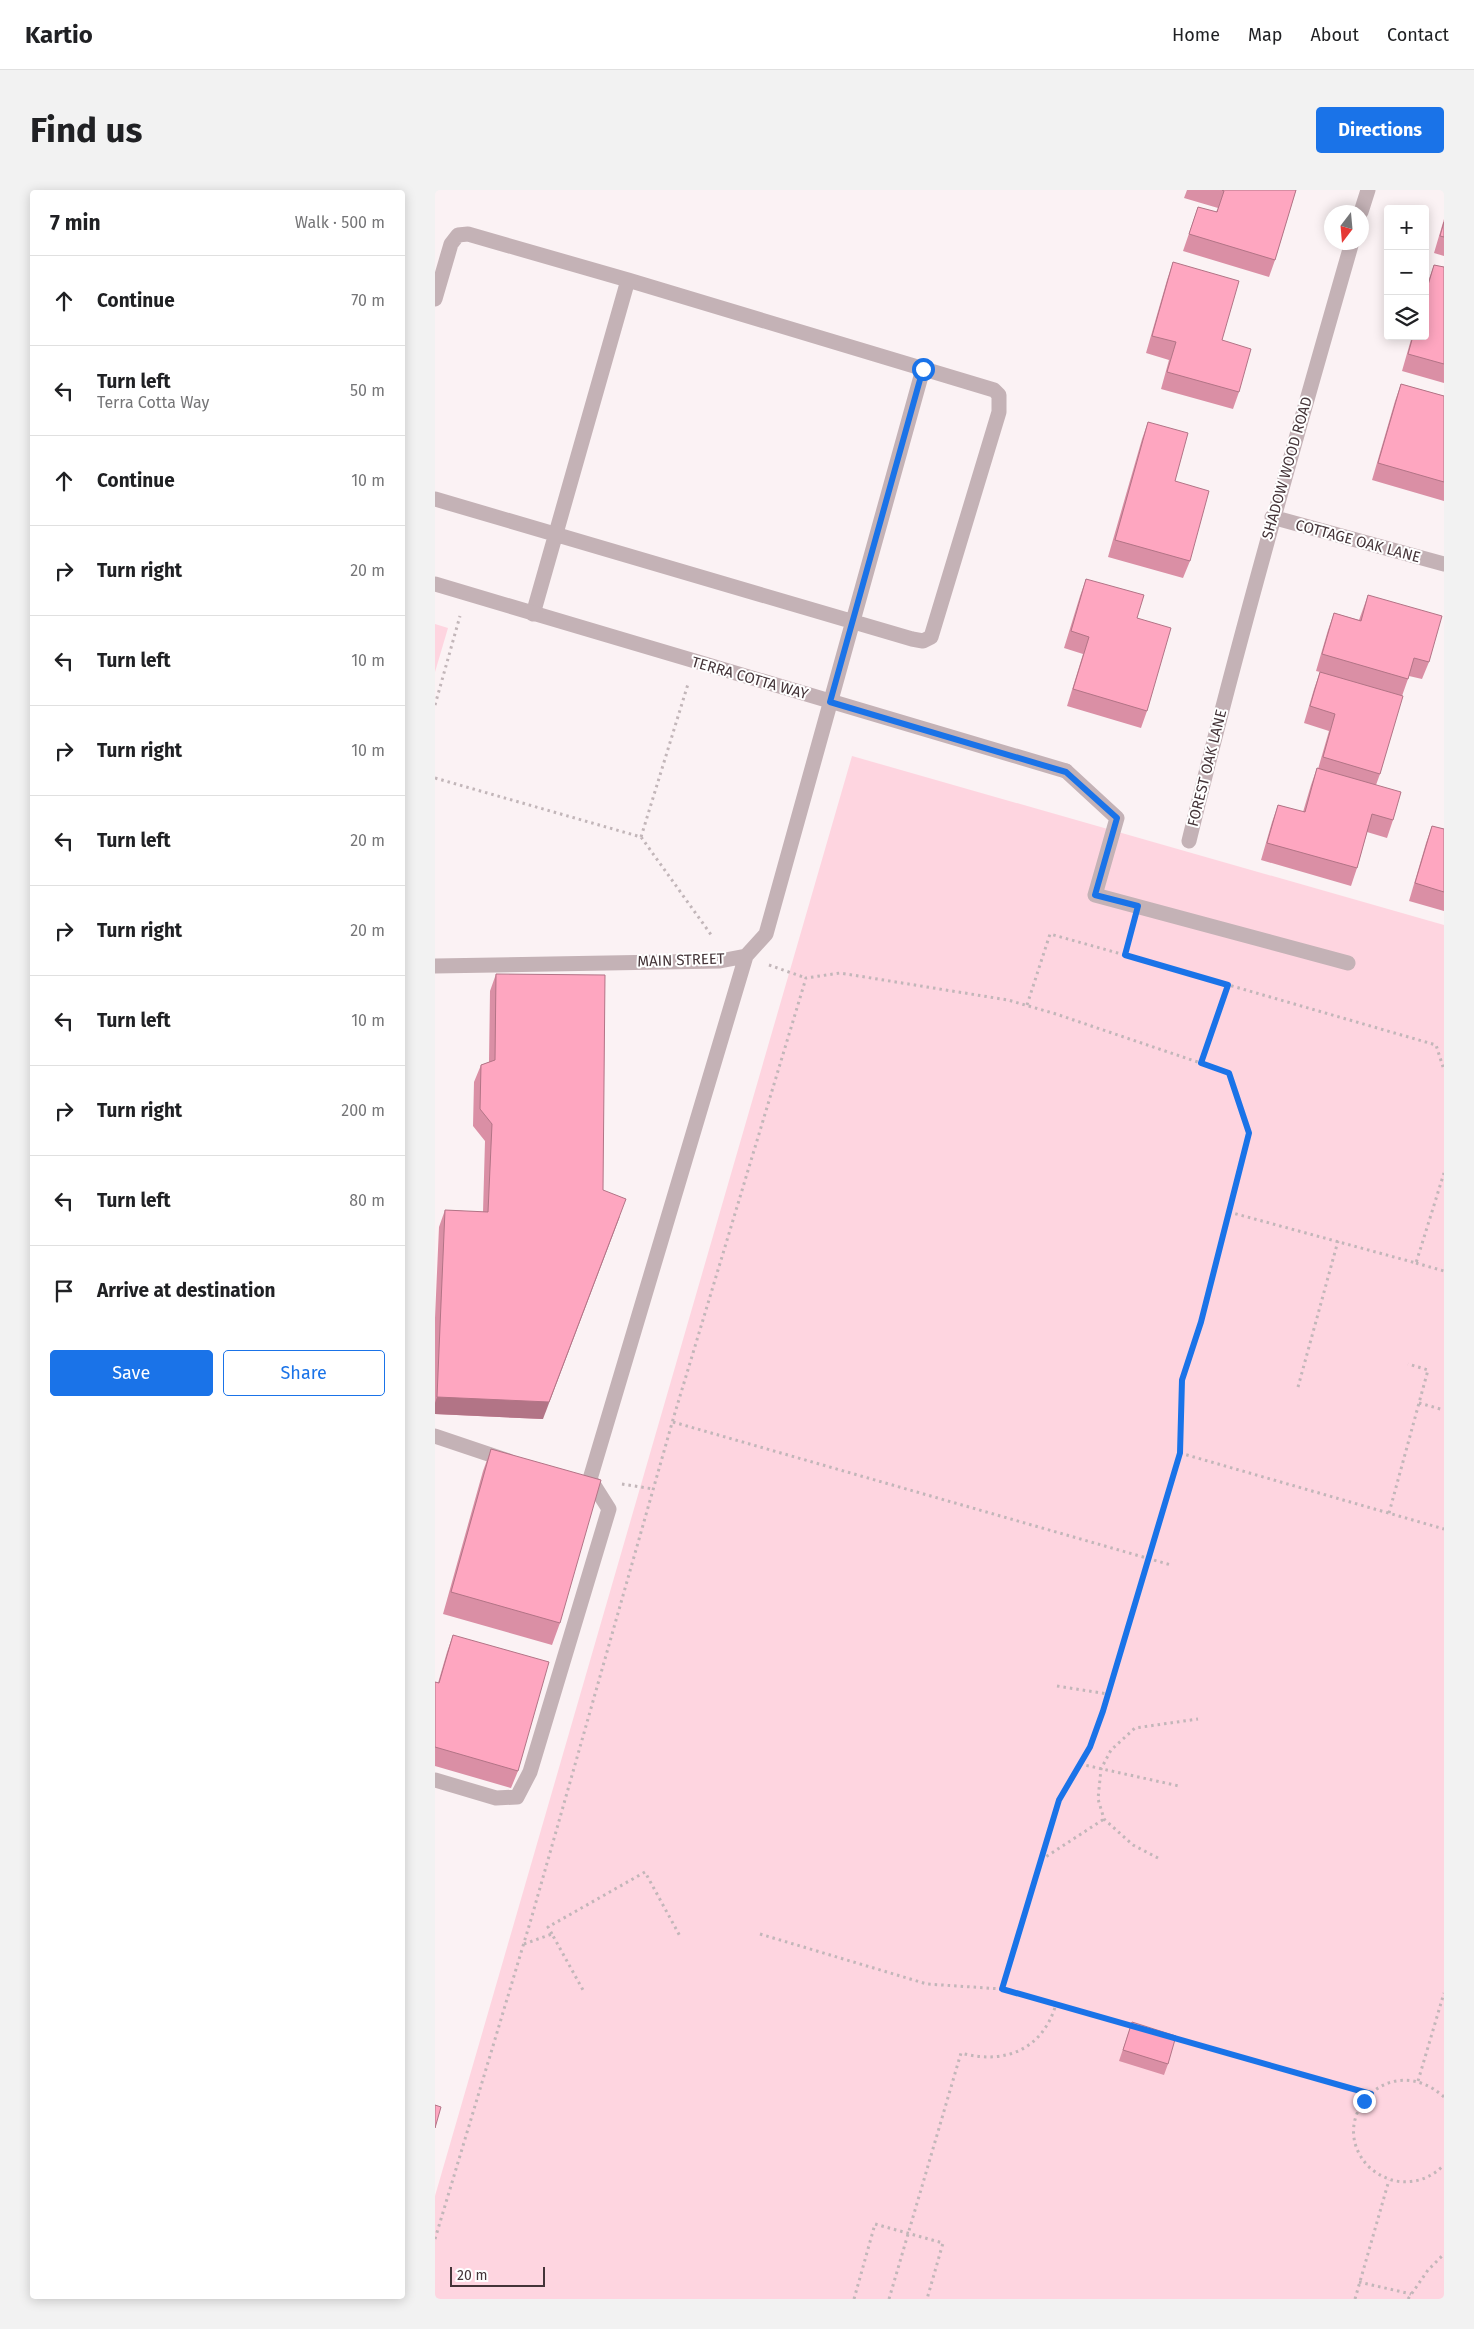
<!DOCTYPE html>
<meta charset="utf-8">
<style>
:root{--surface:#fff;--page:#f2f2f2;--text:#202124;--muted:#757577;--line:#e0e0e0;--accent:#1a73e8}
body{margin:0;font-family:"Fira Sans",sans-serif;background:var(--page);color:var(--text)}
.controls{position:absolute;right:15px;top:15px;display:grid;overflow:hidden;border-radius:5px;box-shadow:0 2px 12px #0003}
.controls button{width:45px;height:45px;display:grid;place-items:center;padding:0;border:0;border-bottom:1px solid var(--line);background:var(--surface);color:var(--text);font:25px sans-serif}
.compass{position:absolute;left:889px;top:15px;width:45px;height:45px;border-radius:50%;background:var(--surface);box-shadow:0 2px 12px #0003;rotate:196deg}
.scale{position:absolute;left:15px;bottom:12px;width:95px;box-sizing:border-box;padding-left:5px;border:2px solid #443438;border-top:0;font-size:14px;line-height:18px;white-space:nowrap;color:#443438;-webkit-text-stroke:4px #fff;paint-order:stroke}
.stop{position:absolute;width:15px;height:15px;margin:-11px;border:4px solid #1a73e8;border-radius:50%;background:#fff}
.stop.end{background:#1a73e8;border-color:#fff;box-shadow:0 1px 5px #0008}
.list{margin:0;padding:0;list-style:none}
h2{display:flex;justify-content:space-between;align-items:center;height:65px;margin:0;padding:0 20px;font-size:21px}
h2 small{font-size:16px;font-weight:400;color:var(--muted)}
.list li{display:grid;grid-template-columns:32px 1fr auto;gap:15px;align-items:center;box-sizing:border-box;height:90px;padding:0 20px;border-top:1px solid var(--line)}
.list b{display:block;font-size:19px;white-space:nowrap}
.list p{margin:0;font-size:16px;white-space:nowrap;color:var(--muted)}
.list em{font-size:16px;font-style:normal;color:var(--muted)}
.actions{display:flex;gap:10px;padding:15px 20px}
.actions a{flex:1;padding:11px 0;border:1px solid var(--accent);border-radius:5px;text-align:center;font-size:18px;color:var(--accent)}
.actions .main{background:var(--accent);color:#fff}
.icon{flex:none;width:28px;height:28px;fill:none;stroke:currentColor;stroke-width:2;stroke-linecap:round;stroke-linejoin:round}
.map{position:relative;flex:none;width:1009px;height:2109px;overflow:hidden;border-radius:5px}
header{display:flex;align-items:center;gap:30px;box-sizing:border-box;height:70px;padding:0 25px;background:var(--surface);border-bottom:1px solid var(--line)}
header strong{font-size:24px}
nav{display:flex;gap:28px;margin-inline-start:auto;font-size:18px}
.intro{display:flex;align-items:center;justify-content:space-between;box-sizing:border-box;height:120px;padding:0 30px}
h1{margin:0;font-size:35px}
.button{padding:12px 22px;border-radius:5px;background:var(--accent);color:#fff;font-size:18px;font-weight:700}
main{display:flex;gap:30px;padding:0 30px}
aside{flex:1;background:var(--surface);border-radius:5px;box-shadow:0 2px 12px #0003}
.map>svg:first-child{display:block}
.green{fill:#fed5e0}
.lines{fill:none;stroke-linecap:round;stroke-linejoin:round}
.path{stroke:#c2b6b9;stroke-width:3;stroke-dasharray:2.5 4;stroke-linecap:butt}
.lane{stroke:#c4b2b6;stroke-width:15}
.street{stroke:#c4b2b6;stroke-width:15}
.wall{fill:#da8fa5}
.shaded-wall{fill:#b27486}
.building{fill:#fea6c0;stroke:#b27486}
.route{stroke:#1a73e8;stroke-width:6}
.labels{text-anchor:middle;stroke-width:4;stroke-linejoin:round;paint-order:stroke}
.street-label{font-size:15px;fill:#443438;stroke:#fff}
</style>
<header>
<strong>Kartio</strong>
<nav><a>Home</a><a>Map</a><a>About</a><a>Contact</a></nav>
</header>
<div class="intro"><h1>Find us</h1><a class="button">Directions</a></div>
<main>
<aside>
<h2>7 min<small>Walk · 500 m</small></h2>
<ul class="list">
<li><svg class="icon" aria-label="ahead" viewBox="0 0 24 24"><path d="M12 20V5M6 11l6-6 6 6"/></svg><div><b>Continue</b></div><em>70 m</em></li>
<li><svg class="icon" aria-label="left" viewBox="0 0 24 24"><path d="M17 20v-9H6M10 6l-5 5 5 5"/></svg><div><b>Turn left</b><p>Terra Cotta Way</p></div><em>50 m</em></li>
<li><svg class="icon" aria-label="ahead" viewBox="0 0 24 24"><path d="M12 20V5M6 11l6-6 6 6"/></svg><div><b>Continue</b></div><em>10 m</em></li>
<li><svg class="icon" aria-label="right" viewBox="0 0 24 24"><path d="M7 20v-9h11M14 6l5 5-5 5"/></svg><div><b>Turn right</b></div><em>20 m</em></li>
<li><svg class="icon" aria-label="left" viewBox="0 0 24 24"><path d="M17 20v-9H6M10 6l-5 5 5 5"/></svg><div><b>Turn left</b></div><em>10 m</em></li>
<li><svg class="icon" aria-label="right" viewBox="0 0 24 24"><path d="M7 20v-9h11M14 6l5 5-5 5"/></svg><div><b>Turn right</b></div><em>10 m</em></li>
<li><svg class="icon" aria-label="left" viewBox="0 0 24 24"><path d="M17 20v-9H6M10 6l-5 5 5 5"/></svg><div><b>Turn left</b></div><em>20 m</em></li>
<li><svg class="icon" aria-label="right" viewBox="0 0 24 24"><path d="M7 20v-9h11M14 6l5 5-5 5"/></svg><div><b>Turn right</b></div><em>20 m</em></li>
<li><svg class="icon" aria-label="left" viewBox="0 0 24 24"><path d="M17 20v-9H6M10 6l-5 5 5 5"/></svg><div><b>Turn left</b></div><em>10 m</em></li>
<li><svg class="icon" aria-label="right" viewBox="0 0 24 24"><path d="M7 20v-9h11M14 6l5 5-5 5"/></svg><div><b>Turn right</b></div><em>200 m</em></li>
<li><svg class="icon" aria-label="left" viewBox="0 0 24 24"><path d="M17 20v-9H6M10 6l-5 5 5 5"/></svg><div><b>Turn left</b></div><em>80 m</em></li>
<li><svg class="icon" aria-label="arrive" viewBox="0 0 24 24"><path d="M6 21V4h12l-3 4 3 4H6"/></svg><div><b>Arrive at destination</b></div></li>
</ul>
<div class="actions"><a class="main">Save</a><a>Share</a></div>
</aside>
<div class="map">
<svg width="1009" height="2109" viewBox="0 0 1009 2109">
<rect width="100%" height="100%" fill="#fbf2f4"/>
<path class="green" d="M0,434L13,438L0,482Z
M417,566L1009,735V2109H0V2006Z"/>
<g class="lines">
<path class="path" d="M0,515L25,426
M0,588L206,647L277,746
M206,647L253,494
M690,765L1001,855L1009,880
M334,775L371,788
M592,815L615,744L690,765L697,739
M766,873L793,795
M794,1022L981,1073L1009,983
M981,1073L1009,1081
M863,1197L903,1051
M984,1213L1009,1220
M238,1232L736,1375
M745,1263L1009,1339
M187,1294L218,1299
M954,1323L993,1180L973,1174
M622,1496L673,1504
M645,1574L744,1596
M723,1668L698,1655L669,1629L663,1609L666,1579L676,1560L700,1538L763,1529
M606,1670L669,1629
M117,1744L113,1737L210,1682L246,1748
M325,1744L492,1794L567,1799
M89,1754L117,1744L148,1800
M738,1847L936,1903
M983,1891L1009,1803
M1009,1907C954,1857 888,1930 934,1977C942,1984 951,1989 961,1991C980,1994 996,1988 1009,1975
M0,2049L97,1726L239,1226L371,788L405,783L573,810L621,824L795,883L814,943L766,1132L747,1190L745,1263L668,1521L655,1557L624,1610L567,1799L698,1836
M924,2092L976,2104
M419,2109L440,2034L508,2053L492,2109
M454,2109L526,1863C569,1875 608,1860 621,1814
M920,2109L954,1990
M973,2109L993,2080L1009,2064"/>
<path class="lane" d="M0,109L16,54L23,45L33,44L193,90L98,424
M0,309L477,449L488,451L496,447L564,222V205L559,200L193,90
M631,581L682,628L660,705L913,773
M0,776L285,771L311,766L331,744L488,179
M0,1590L61,1608L82,1607L95,1582L174,1319L155,1289L311,766"/>
<path class="street" d="M926,22L933,0
M837,327L1009,374
M0,394L631,581
M754,651C803,450 860,251 917,52
M0,1246L74,1271"/>
</g>
<path class="wall" d="M752,0H861L840,70L834,87L748,61L763,17L781,22L783,18L749,8Z
M1009,29V66L999,63Z
M738,72L787,150L804,202L798,219L726,199L734,170L711,163L732,90Z
M999,75L1009,77V193L967,181L977,146H990V100Z
M966,194L1009,206V311L937,290L960,211Z
M713,232L755,371L748,388L673,367L707,249Z
M651,389L702,428L712,521L706,538L632,516L648,464L629,458L645,406Z
M933,405L994,472L987,489L974,486L967,506L945,584L941,595L958,630L952,648L932,642L922,678L916,696L826,670L837,632L843,615L868,622L876,595L882,578L883,579L894,541L869,533L879,499L885,482L881,481L893,440L899,423L924,430Z
M997,636L1009,639V721L974,711L991,653Z
M61,784L108,1229L0,1224V1128L4,1037L10,1020L48,1022L50,951L38,936L39,892L46,875L54,872L55,801Z
M56,1259L125,1433L117,1455L8,1424L48,1281Z
M18,1445L83,1581L76,1598L0,1576V1492L3,1493L12,1462Z
M697,1832L733,1874L729,1885L684,1871Z"/>
<path class="shaded-wall" d="M185,1026L108,1229L0,1224V1213L2,1207Z"/>
<path class="building" d="M787,0H861L840,70L754,44L763,17L782,22L789,1Z
M1009,32V47L1005,46Z
M738,72L804,91L787,150L816,159L804,202L732,182L741,152L717,146Z
M999,75L1009,77V174L973,164L978,146H990V105Z
M966,194L1009,206V292L943,273Z
M713,232L753,243L740,291L774,301L755,371L680,350Z
M651,389L709,405L702,428L736,438L712,521L638,499L654,447L636,441Z
M933,405L1007,426L994,472L979,468L973,489L887,464L899,423L926,431Z
M885,482L968,506L945,584L888,567L900,524L875,516Z
M882,578L966,602L958,630L937,624L922,678L832,653L843,615L870,622Z
M997,636L1009,639V702L980,693Z
M61,784L170,785L168,1000L191,1009L114,1212L2,1207L10,1020L53,1022L57,934L45,919L46,875L60,870Z
M56,1259L166,1290L125,1433L16,1402Z
M18,1445L114,1472L83,1581L0,1557V1492L4,1493Z
M697,1832L741,1846L733,1874L688,1860Z
M0,1915L6,1917L0,1938Z"/>
<g class="lines">
<path class="route" d="M488,179L395,512L631,582L682,628L660,705L703,716L690,765L793,795L766,873L794,883L814,943L766,1132L747,1190L745,1263L668,1521L655,1557L624,1610L567,1799L936,1904L929,1911"/>
</g>
<g class="labels">
<g class="street-label">
<text transform="translate(852 278) rotate(-74)" y="5">SHADOW WOOD ROAD</text>
<text transform="translate(923 351) rotate(15)" y="5">COTTAGE OAK LANE</text>
<text transform="translate(315 488) rotate(16)" y="5">TERRA COTTA WAY</text>
<text transform="translate(772 578) rotate(-76)" y="5">FOREST OAK LANE</text>
<text transform="translate(246 770) rotate(-2)" y="5">MAIN STREET</text>
</g>
</g>
</svg>
<div class="controls">
<button>+</button>
<button>−</button>
<button><svg class="icon" aria-label="layers" viewBox="0 0 24 24"><path d="M12 4l9 5-9 5-9-5zM3 14l9 5 9-5"/></svg></button>
</div>
<svg class="compass" viewBox="-18 -18 36 36"><path d="M0-13l5 13h-10z" fill="#e53935"/><path d="M0 13l5-13h-10z" fill="#757577"/></svg>
<div class="scale">20 m</div>
<div class="stop" style="left:488px;top:179px"></div>
<div class="stop end" style="left:929px;top:1911px"></div>
</div>
</main>
